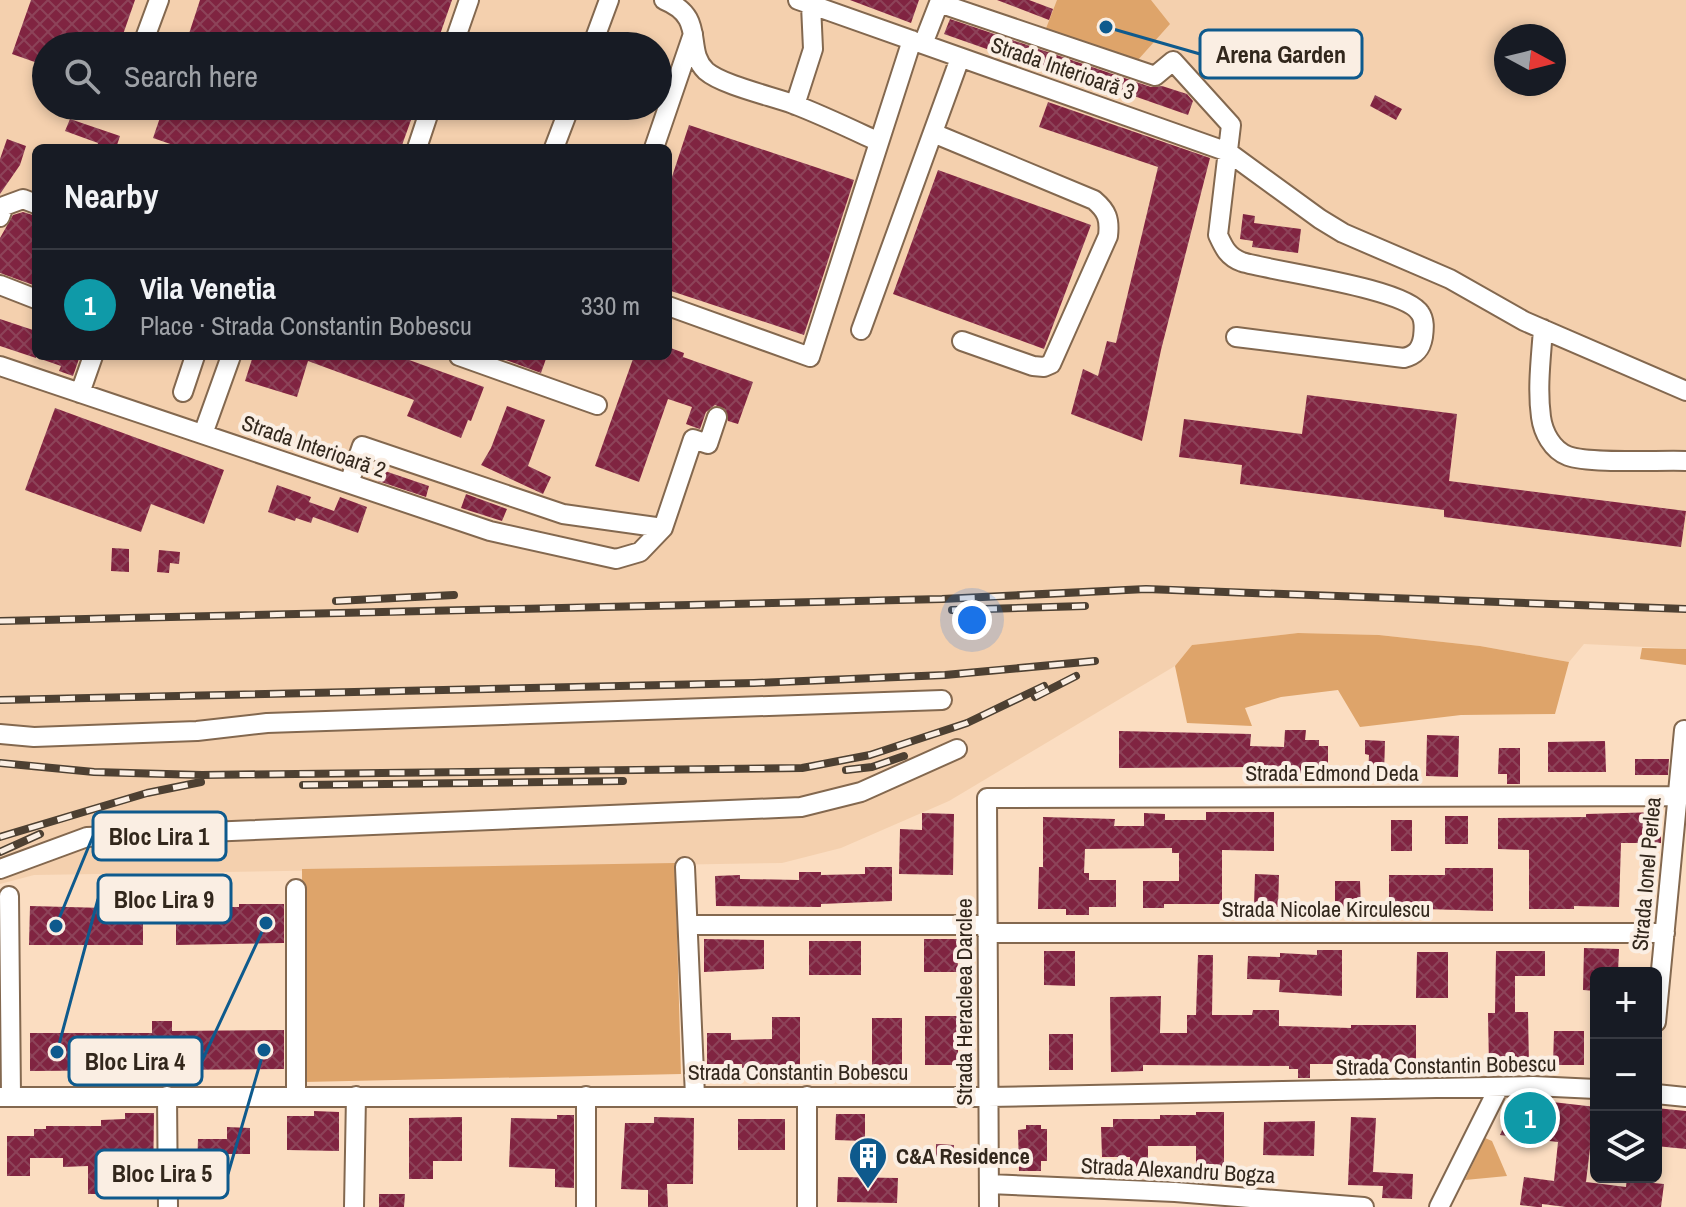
<!DOCTYPE html>
<meta charset="utf-8">
<style>
:root{--surface:#171b24;--page:#20242c;--text:#f1f3f6;--muted:#9ea1a6;--line:#363941;--accent:#8baec7}
body{margin:0;font-family:"Archivo Narrow",sans-serif;background:var(--page);color:var(--text)}
.controls{position:absolute;right:24px;bottom:24px;display:grid;overflow:hidden;border-radius:12px;box-shadow:0 4px 12px #0003}
.controls button{width:72px;height:72px;display:grid;place-items:center;padding:0;border:0;border-bottom:2px solid var(--line);background:var(--surface);color:var(--text);font:40px sans-serif}
.compass{position:absolute;left:1494px;top:24px;width:72px;height:72px;border-radius:50%;background:var(--surface);box-shadow:0 4px 12px #0003;rotate:97deg}
.you{position:absolute;left:972px;top:620px;width:28px;height:28px;margin:-20px;border:6px solid #fff;border-radius:50%;background:#1a73e8;box-shadow:0 0 0 12px #1a73e833}
.badge{display:grid;place-items:center;width:52px;height:52px;border-radius:50%;background:var(--accent);color:#fff;font-size:26px;font-weight:700}
.pin{position:absolute;translate:-50% -50%;border:4px solid #fff;box-shadow:0 2px 8px #0006}
.list{margin:0;padding:0;list-style:none}
h2{display:flex;justify-content:space-between;align-items:center;height:104px;margin:0;padding:0 32px;font-size:34px}
h2 small{font-size:26px;font-weight:400;color:var(--muted)}
.list li{display:grid;grid-template-columns:52px 1fr auto;gap:24px;align-items:center;box-sizing:border-box;height:112px;padding:0 32px;border-top:2px solid var(--line)}
.list b{display:block;font-size:30px;white-space:nowrap}
.list p{margin:0;font-size:26px;white-space:nowrap;color:var(--muted)}
.list em{font-size:26px;font-style:normal;color:var(--muted)}
.icon{flex:none;width:44px;height:44px;fill:none;stroke:currentColor;stroke-width:2;stroke-linecap:round;stroke-linejoin:round}
.map{position:relative;flex:none;width:1686px;height:1207px;overflow:hidden}
.search{position:absolute;background:var(--surface);box-shadow:0 4px 12px #0003;left:32px;top:32px;width:640px;height:88px;display:flex;align-items:center;gap:20px;box-sizing:border-box;padding:0 28px;border-radius:44px;color:var(--muted);font-size:30px}
.panel{position:absolute;background:var(--surface);box-shadow:0 4px 12px #0003;left:32px;top:144px;width:640px;height:216px;border-radius:12px}
.map>svg:first-child{display:block}
.built{fill:#f4d0ae;fill-rule:evenodd}
.green{fill:#dea46a}
.building{fill:url(#building-cross-hatch)}
.lines{fill:none;stroke-linecap:round;stroke-linejoin:round}
.minor-casing{stroke:#83684f;stroke-width:22}
.minor{stroke:#fff;stroke-width:18}
.rail-casing{stroke:#4d4032;stroke-width:8}
.rail{stroke:#faeee3;stroke-width:5;stroke-dasharray:15;stroke-linecap:butt}
.labels{text-anchor:middle;stroke-width:8;stroke-linejoin:round;paint-order:stroke}
.street-label{font-size:22px;fill:#32271c;stroke:#faeee3}
.poi-label{font-size:22px;font-weight:bold;fill:#32271c;stroke:#faeee3;text-anchor:start}
.leader{fill:none;stroke:#0e5a8d;stroke-width:3}
.callout-dot{fill:#0e5a8d;stroke:#faeee3;stroke-width:3}
.callout{fill:#faeee3;stroke:#0e5a8d;stroke-width:3}
.callout-label{font-size:24px;text-anchor:middle;font-weight:bold;fill:#32271c}
</style>
<div class="map">
<svg width="1686" height="1207" viewBox="0 0 1686 1207">
<defs>
<pattern id="building-cross-hatch" width="8" height="8" patternUnits="userSpaceOnUse" patternTransform="scale(2)"><rect width="8" height="8" fill="#802441"/><path d="M0 0l8 8M0 8l8-8" fill="none" stroke="#8d4359"/></pattern>
</defs>
<rect width="100%" height="100%" fill="#fbddc1"/>
<path class="built" d="M0,0H1686V649L1584,644L1569,662L1480,646L1379,635L1298,633L1192,645L1175,666L949,801L841,848L782,863L34,875L0,884ZM1506,36H1554V84H1506ZM46,46H658V106H46ZM36,148H668V356H36Z"/>
<path class="green" d="M1057,0H1151L1170,24L1137,61L1045,31Z
M1298,633L1379,635L1480,646L1569,662L1555,714L1461,715L1360,727L1338,690L1281,697L1245,708L1252,726L1187,723L1175,666L1192,645Z
M1642,648L1686,649V665L1640,659Z
M675,863L681,1074L303,1082L302,869Z
M1485,1138L1492,1141L1507,1176L1465,1180Z"/>
<path class="building" d="M31,0H135L119,46H46V66L12,54Z
M200,0H452L436,46H185Z
M850,0H919L911,23Z
M997,0H1029L1053,9L1049,20Z
M950,19L1151,87L1162,86L1187,94L1193,101L1188,115L1094,82L1092,86L944,34Z
M1375,95L1402,109L1396,120L1370,106Z
M1048,102L1210,158L1161,350L1142,441L1071,414L1083,369L1098,376L1107,341L1116,343L1158,167L1039,127Z
M164,106H416L401,148H182L153,138Z
M70,119L120,136L116,148H96L98,143L65,131Z
M689,125L854,180L804,335L668,290V189Z
M7,139L26,146L20,165L0,194V159Z
M938,170L1091,225L1044,349L893,294Z
M23,212L36,216V286L0,273V238L13,215Z
M1243,214L1255,216L1254,223L1301,229L1298,253L1252,247L1253,241L1240,239Z
M0,319L36,331V358L0,346Z
M668,347L684,353L683,357L753,382L738,424L728,421L725,409L715,405L706,412L700,429L694,427L686,424L692,407L668,399L639,482L595,466L634,356H668Z
M38,356H80L73,376L59,371L61,366L38,358Z
M253,356H398L484,387L471,421L468,420L461,438L407,416L414,400L308,361L297,397L245,381Z
M495,356H547L541,373Z
M1307,395L1457,414L1449,481L1686,511L1681,547L1444,517V510L1240,484L1242,465L1179,457L1184,419L1302,434Z
M507,406L545,420L528,466L551,477L543,494L481,465L491,448Z
M55,408L224,470L204,524L151,504L141,532L25,490Z
M382,470L429,486L426,497L378,481Z
M277,485L311,497L309,502L334,511L340,497L367,507L358,533L313,517L311,523L296,518L295,521L268,512Z
M466,494L507,509L502,521L461,508Z
M112,548L129,549V572L111,571Z
M159,550L180,552L179,564L170,563L169,573L157,572Z
M1285,730H1306L1305,740H1319V746H1328V769L1318,768V774L1273,772V776L1263,777L1256,776V767L1119,768V731L1251,734L1250,746L1284,747Z
M1427,735L1459,736L1458,777L1426,776Z
M1365,740L1385,741L1384,775L1368,774L1369,755L1365,754Z
M1605,741L1606,772H1548V742Z
M1499,748H1520V784H1507V774H1498Z
M1635,759H1669L1668,775H1635Z
M1206,812H1274V851L1222,850V904H1164V908H1143V881H1179V853H1172V848L1085,849L1084,873H1089V880H1116V907H1089V915H1066V909H1038L1039,867H1043V817L1115,819L1114,826H1144V813L1165,814V820H1206Z
M1661,812V843H1621L1619,907L1574,906V909H1529V850L1498,849V818L1586,817V814Z
M922,813L954,814L953,875L899,874L900,829L922,830Z
M1445,816H1468V844H1445Z
M1391,820H1412V851H1391Z
M865,867H892V901L821,904V907L716,906L715,876L740,875V879L799,880V872H821V875L865,874Z
M1445,868H1493V911L1389,908V875H1445Z
M1255,874L1279,875L1278,907L1254,906Z
M1335,881H1360L1361,910H1335Z
M239,904H284V943L176,945V907H239Z
M30,906L143,909V945H29Z
M704,939L764,940V969L704,972Z
M924,939H957L958,972H924Z
M809,941H861V975H809Z
M1584,948L1619,949L1618,973H1596V991L1583,990Z
M1317,950H1342V996L1279,992L1280,980L1247,979L1248,956L1280,957V953L1317,955Z
M1044,951H1075V986L1044,985Z
M1496,951H1545V976H1515V1012H1528L1529,1066H1489L1488,1013H1495Z
M1417,952H1448V998H1416Z
M1198,955H1213L1212,1015H1252L1253,1010H1279V1026L1351,1028V1025H1416V1068L1351,1067V1064H1310V1078H1298V1069H1289V1066L1143,1065V1071L1111,1072L1110,997L1161,996L1160,1033H1187V1015H1196Z
M925,1016H958V1065H925Z
M772,1017H800V1065L742,1068V1064H707V1033H731V1040L772,1039Z
M872,1018H902V1069H872Z
M152,1021H172V1031L284,1030V1069L30,1071V1033H152Z
M1554,1031H1584V1065H1553Z
M1049,1034H1073V1070H1049Z
M1517,1098L1596,1107L1595,1140H1591L1586,1182L1626,1187L1627,1177H1644L1643,1182L1664,1184L1661,1207H1566L1542,1204V1207H1537L1520,1205L1524,1177L1554,1181L1558,1142L1500,1135Z
M1656,1108L1686,1111V1149L1656,1146Z
M314,1111L339,1112V1151L287,1150V1116H314Z
M1196,1112H1224V1174H1196V1146H1148V1173L1130,1172V1157H1102L1101,1127H1113V1119H1160V1115H1196Z
M125,1113H154L153,1190H125V1154H101V1194H88V1166L63,1167V1158H30V1176H7V1136H34V1129H46V1126H101V1120L125,1119Z
M836,1114H865V1141L835,1140Z
M557,1115H574V1188L555,1187V1169L509,1167L511,1118L557,1119Z
M462,1117V1161H433V1179H409V1118Z
M654,1117L694,1118L693,1184H667L668,1207H648V1190L621,1189L625,1123H654Z
M1351,1117L1376,1118L1373,1172L1413,1174L1412,1199L1382,1198L1383,1186L1348,1185Z
M738,1119H785V1150H738Z
M1315,1121L1314,1156L1263,1155L1264,1122Z
M1026,1125H1041V1129H1047V1161H1041V1171H1019L1018,1130L1026,1129Z
M227,1127L250,1128V1154H218V1170L197,1169L198,1139H227Z
M936,1144L954,1145V1165H936Z
M838,1177L898,1178L897,1203L837,1202Z
M379,1194H405L404,1207H379Z"/>
<g class="lines">
<g class="minor-casing">
<path id="minor" d="M664,0C708,18 683,49 706,71C722,85 771,96 793,104C822,115 851,129 879,142
M798,0L1228,152L1320,219L1343,233L1450,279L1524,321L1686,391
M923,44L939,3L1155,76L1173,61L1231,125L1218,235C1224,248 1228,257 1242,262C1275,272 1405,288 1420,313C1425,320 1424,329 1423,337C1421,349 1416,355 1404,358L1236,337
M142,46L159,0
M453,46L469,0
M592,46L609,0
M795,105L813,49L811,5
M933,133L1094,200C1107,211 1110,219 1108,236L1051,364L1044,367L1033,366L962,341
M417,148L431,106
M554,148L570,106
M654,148L693,34
M0,217L4,206L23,199L36,204
M0,285L36,299
M668,306L810,357L912,40
M1543,329C1541,358 1537,388 1541,417C1543,432 1552,450 1568,456C1590,464 1659,460 1686,461
M861,330L960,58
M459,356L597,405
M0,366L490,531L616,559L640,552L663,528L693,439L708,444L717,417
M183,392L195,356
M80,393L93,356
M203,434L231,356
M349,483L362,446L563,514L663,528
M0,734L34,737L197,731L267,723L942,700
M685,867L695,1096
M0,869L87,837L801,807L861,792L957,749
M296,889V1096
M9,896L11,1096
M688,925H987
M987,933H1665
M1656,1022L1684,730
M1656,1094L1686,1097
M167,1096L168,1207
M586,1096V1207
M0,1097H988L1533,1086L1596,1089
M989,1184L1175,1192L1364,1207
M354,1207L356,1096
M807,1207V1096
M989,1207L987,798L1678,796
M1439,1207L1499,1087"/>
</g>
<use href="#minor" class="minor"/>
<g class="rail-casing">
<path id="rail" d="M336,601L454,595
M952,610L1085,606
M0,621L942,599L1146,589L1686,609
M1035,697L1076,676
M0,700L754,683L945,675L1095,661
M0,763L94,772L202,775L802,768L870,755L967,723L1044,686
M846,770L872,767L904,756
M303,785L623,781
M0,837L147,793L201,782
M0,852L40,834"/>
</g>
<use href="#rail" class="rail"/>
</g>
<defs>
<g id="building-pin" transform="scale(2)"><path d="M0 17L-7.5 6A9.5 9.5 0 1 1 7.5 6Z" fill="#0e5a8d" stroke="#faeee3"/><path d="M-4-6H4V6H1V3H-1V6H-4ZM-2.5-4.3h1.7v1.8h-1.7ZM.8-4.3h1.7v1.8H.8ZM-2.5-1h1.7V.8h-1.7ZM.8-1h1.7V.8H.8Z" fill="#fff"/></g>
</defs>
<g fill-rule="evenodd">
<use href="#building-pin" x="868" y="1156"/>
</g>
<g class="labels">
<g class="street-label">
<text transform="translate(1063 68) rotate(19)" y="8">Strada Interioară 3</text>
<text transform="translate(314 446) rotate(19)" y="8">Strada Interioară 2</text>
<text x="1332" y="781">Strada Edmond Deda</text>
<text transform="translate(1646 874) rotate(-85)" y="8">Strada Ionel Perlea</text>
<text x="1326" y="917">Strada Nicolae Kirculescu</text>
<text transform="translate(964 1002) rotate(-90)" y="8">Strada Heracleea Darclee</text>
<text transform="translate(1446 1065) rotate(-1)" y="8">Strada Constantin Bobescu</text>
<text x="798" y="1080">Strada Constantin Bobescu</text>
<text transform="translate(1178 1170) rotate(3)" y="8">Strada Alexandru Bogza</text>
</g>
<g class="poi-label">
<text x="896" y="1164">C&amp;A Residence</text>
</g>
</g>
<path class="leader" d="M1106 27L1200 54M56 926L93 836M57 1052L98 899M266 923L202 1061M264 1050L228 1174"/>
<g class="callout-dot">
<circle cx="1106" cy="27" r="8"/>
<circle cx="56" cy="926" r="8"/>
<circle cx="57" cy="1052" r="8"/>
<circle cx="266" cy="923" r="8"/>
<circle cx="264" cy="1050" r="8"/>
</g>
<g class="callout">
<rect x="1200" y="30" width="162" height="48" rx="8"/>
<rect x="93" y="812" width="133" height="48" rx="8"/>
<rect x="98" y="875" width="133" height="48" rx="8"/>
<rect x="69" y="1037" width="133" height="48" rx="8"/>
<rect x="96" y="1150" width="132" height="48" rx="8"/>
</g>
<g class="callout-label">
<text x="1281" y="63">Arena Garden</text>
<text x="159" y="845">Bloc Lira 1</text>
<text x="164" y="908">Bloc Lira 9</text>
<text x="135" y="1070">Bloc Lira 4</text>
<text x="162" y="1182">Bloc Lira 5</text>
</g>
</svg>
<div class="controls">
<button>+</button>
<button>−</button>
<button><svg class="icon" aria-label="layers" viewBox="0 0 24 24"><path d="M12 4l9 5-9 5-9-5zM3 14l9 5 9-5"/></svg></button>
</div>
<svg class="compass" viewBox="-18 -18 36 36"><path d="M0-13l5 13h-10z" fill="#e53935"/><path d="M0 13l5-13h-10z" fill="#9ea1a6"/></svg>
<div class="you"></div>
<div class="pin badge" style="left:1530px;top:1118px;background:#0f9aa8">1</div>
<div class="search"><svg class="icon" aria-label="search" viewBox="0 0 24 24"><circle cx="10" cy="10" r="6"/><path d="M15 15l6 6"/></svg>Search here</div>
<section class="panel">
<h2>Nearby<small></small></h2>
<ul class="list">
<li><span class="badge" style="background:#0f9aa8">1</span><div><b>Vila Venetia</b><p>Place · Strada Constantin Bobescu</p></div><em>330 m</em></li>
</ul>
</section>
</div>
